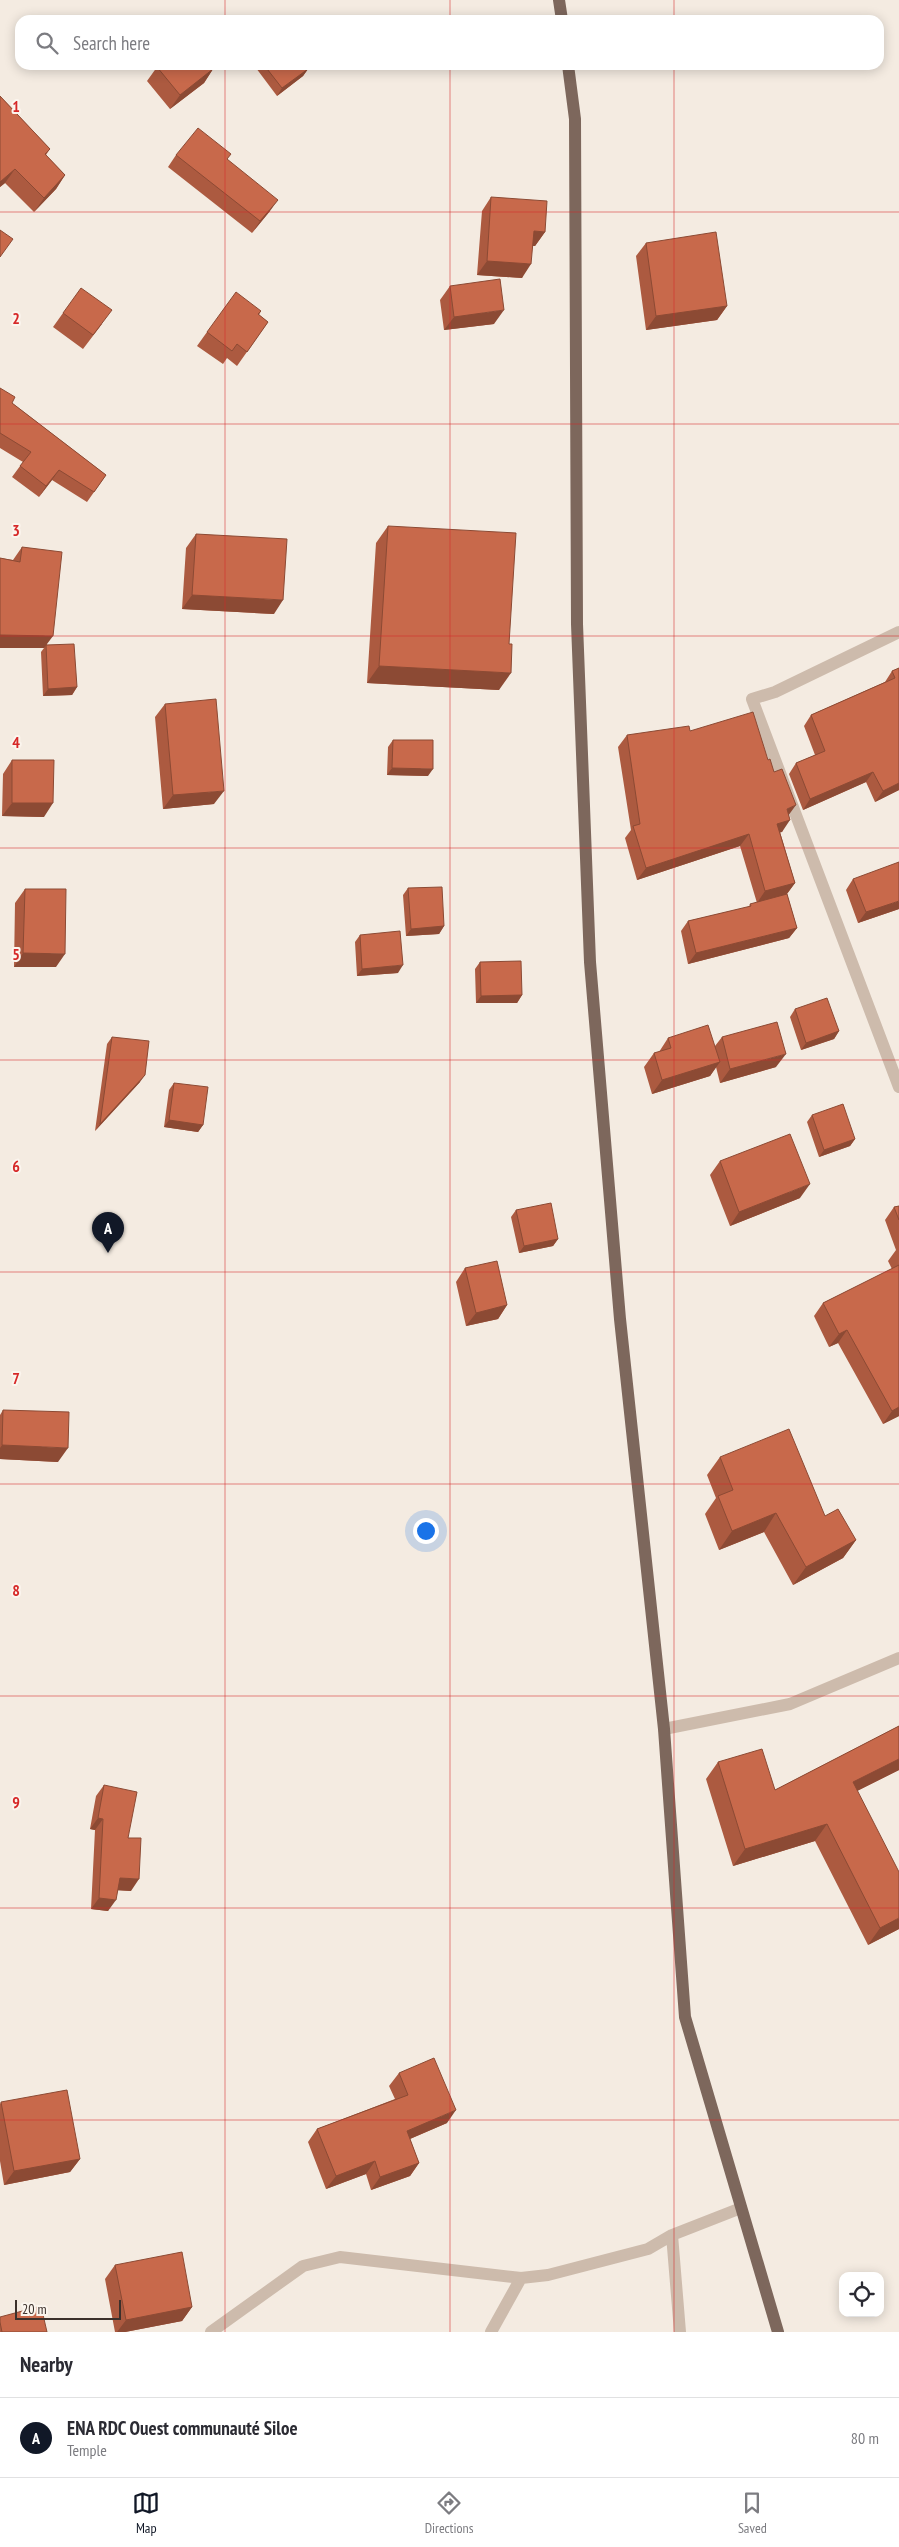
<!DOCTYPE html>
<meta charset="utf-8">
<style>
:root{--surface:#fff;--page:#f7f7f7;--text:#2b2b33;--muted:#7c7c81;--line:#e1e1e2;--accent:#111827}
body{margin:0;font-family:"PT Sans Narrow",sans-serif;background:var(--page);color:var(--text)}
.controls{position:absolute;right:15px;bottom:15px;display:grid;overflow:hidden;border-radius:10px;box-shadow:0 2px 12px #0003}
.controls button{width:45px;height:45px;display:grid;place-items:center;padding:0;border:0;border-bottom:1px solid var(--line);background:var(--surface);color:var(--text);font:25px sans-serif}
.scale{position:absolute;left:15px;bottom:12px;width:106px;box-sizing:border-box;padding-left:5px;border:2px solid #3b302b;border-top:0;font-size:14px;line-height:18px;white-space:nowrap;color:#3b302b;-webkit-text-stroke:4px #fbf5ee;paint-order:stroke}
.you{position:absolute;left:425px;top:1530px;width:18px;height:18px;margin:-12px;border:4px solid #fff;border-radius:50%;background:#1a73e8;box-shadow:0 0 0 8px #1a73e833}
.badge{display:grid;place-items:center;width:32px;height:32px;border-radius:50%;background:var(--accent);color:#fff;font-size:16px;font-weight:700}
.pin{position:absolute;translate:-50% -41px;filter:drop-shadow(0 1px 2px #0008)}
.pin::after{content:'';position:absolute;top:26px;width:18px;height:15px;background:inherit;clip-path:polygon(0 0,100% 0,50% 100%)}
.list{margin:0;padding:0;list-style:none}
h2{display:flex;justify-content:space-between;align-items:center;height:65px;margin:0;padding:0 20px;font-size:21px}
h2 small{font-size:16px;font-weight:400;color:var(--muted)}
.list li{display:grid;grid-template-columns:32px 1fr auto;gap:15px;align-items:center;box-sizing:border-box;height:80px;padding:0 20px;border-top:1px solid var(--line)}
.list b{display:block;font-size:19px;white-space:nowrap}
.list p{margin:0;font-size:16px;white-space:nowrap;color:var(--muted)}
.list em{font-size:16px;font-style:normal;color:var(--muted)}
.icon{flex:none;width:28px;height:28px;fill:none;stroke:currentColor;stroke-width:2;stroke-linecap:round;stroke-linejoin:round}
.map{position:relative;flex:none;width:899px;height:2332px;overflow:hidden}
.search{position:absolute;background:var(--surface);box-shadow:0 2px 12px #0003;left:15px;right:15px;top:15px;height:55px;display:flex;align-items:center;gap:12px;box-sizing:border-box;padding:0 18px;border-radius:15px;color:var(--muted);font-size:19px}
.sheet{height:145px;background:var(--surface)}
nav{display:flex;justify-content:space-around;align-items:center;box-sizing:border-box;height:70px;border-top:1px solid var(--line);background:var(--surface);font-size:14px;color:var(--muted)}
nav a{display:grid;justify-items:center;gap:2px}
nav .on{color:var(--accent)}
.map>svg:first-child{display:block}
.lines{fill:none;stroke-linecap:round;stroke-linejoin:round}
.minor{stroke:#cdbbac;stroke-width:12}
.major{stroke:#7d675c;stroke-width:12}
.wall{fill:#ac5a40}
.shaded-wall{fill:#8c4a34}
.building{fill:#c8694b;stroke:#8c4a34}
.grid{fill:none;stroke:#d62828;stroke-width:1;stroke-opacity:0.55}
.grid-label{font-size:16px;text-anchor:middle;font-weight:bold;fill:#d62828;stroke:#fbf5ee;stroke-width:4;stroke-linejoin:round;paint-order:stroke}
</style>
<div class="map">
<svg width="899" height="2332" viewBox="0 0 899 2332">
<rect width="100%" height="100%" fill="#f4ebe1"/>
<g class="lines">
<path class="minor" d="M899,632L775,692L752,699L899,1087
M664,1729L790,1704L899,1658
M672,2235L680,2332
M211,2332L303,2266L340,2257L521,2278L548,2275L648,2249L672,2235L741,2208
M491,2332L521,2278"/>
<path class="major" d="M559,0L562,20
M568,65L575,119L577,624L590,962L620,1319L664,1729L685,2017L778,2332"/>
</g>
<path class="wall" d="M258,65H305L308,69L303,76L277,96L256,68Z
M157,67L213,69L204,83L170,109L147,81Z
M0,96L50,149L46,155L65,175L56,189L34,212L5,183L0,187Z
M176,155L227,159L270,211L252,233L168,167Z
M491,197L545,232L535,246H533L522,278L477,275L482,211Z
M646,243L727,306L717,320L646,330L636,256Z
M450,286L494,324L444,330L440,300Z
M261,311L259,315L268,322L237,366L227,358L223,364L197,346L207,332Z
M63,313L102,324L83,349L53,327Z
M0,388L12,403L106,475L87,502L52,480L39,497L12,477L23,462L0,448Z
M388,526L509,644L499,690L367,683L376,543Z
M196,534L274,614L182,609L186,548Z
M22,547L47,645L77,687L72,695L43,696L41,652L44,648H0V558L13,560Z
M899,668V790L875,802L866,782L803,810L789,774L796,763L815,755L804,726L811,715L885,682L892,671Z
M165,704L214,804L163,809L155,717Z
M690,731L768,760L789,815L782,832H780L795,883L787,894L797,928L789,938L688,964L681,931L688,921L749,907L750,904L757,903L740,846L637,880L625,838L631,830L618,747L627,735Z
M393,740L428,776L387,775L388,747Z
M12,760L44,817L2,816L3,774Z
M853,879L899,909L858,923L846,890Z
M408,888L444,926L439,934L406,936L403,895Z
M25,889L56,967H14L15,903Z
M360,935L398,973L357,976L355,942Z
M480,962L522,995L517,1003H476L475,969Z
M795,1009L839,1031L834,1039L801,1050L790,1017Z
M112,1037L140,1082L95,1131L107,1044Z
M722,1037L776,1067L720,1083L716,1067L710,1076L652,1094L644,1067L654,1053L659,1052L668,1038L715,1046Z
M174,1083L203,1125L198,1132L164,1127L169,1090Z
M812,1115L855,1139L850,1146L819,1157L807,1122Z
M720,1161L800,1198L730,1226L710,1175Z
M899,1206V1416L883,1424L838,1343L829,1347L814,1316L823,1303L892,1269L888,1261L896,1250L885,1220L894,1207Z
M516,1210L558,1239L553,1246L519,1253L511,1217Z
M465,1268L507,1305L498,1319L466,1326L456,1282Z
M3,1410L58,1462L0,1459V1415Z
M720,1457L825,1516L856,1540L843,1558L793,1585L764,1532L719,1550L705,1514L716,1498L707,1475Z
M899,1726V1770L857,1791L899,1929L868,1945L815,1841L733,1866L706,1779L718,1762L775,1790Z
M104,1785L128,1838L131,1891L118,1890L108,1911L91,1909L95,1830L90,1829L96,1796Z
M399,2073L447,2123L410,2139L419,2163L410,2176L371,2190L366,2174L326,2189L308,2142L317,2129L395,2099L389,2086Z
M1,2102L80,2159L70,2172L4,2185L0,2161V2104Z
M115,2265L192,2307L182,2321L125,2332H115L105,2279Z
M0,2317L47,2332H0Z"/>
<path class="shaded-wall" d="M213,69L204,83L170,109L180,95Z
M308,69L303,76L277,96L282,88Z
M15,169L5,183L0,187V182Z
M65,175L56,189L34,212L44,198Z
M278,200L270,211L252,233L260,221Z
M534,231L545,232L535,246L524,245Z
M487,261L531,264L522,278L477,275Z
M727,306L717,320L646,330L656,316Z
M504,310L494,324L444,330L454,317Z
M59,470L52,480L39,497L46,486Z
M192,595L283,600L274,614L182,609Z
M0,635L53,636L44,648H0Z
M379,666L511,673L499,690L367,683Z
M77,687L72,695L43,696L48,689Z
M392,768L433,769L428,776L387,775Z
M873,772L866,782L803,810L810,799Z
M899,783V790L875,802L883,791Z
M224,791L214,804L163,809L173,795Z
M12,803H53L44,817L2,816Z
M796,805L788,816L787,809Z
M790,820L782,832L769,836L777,824Z
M749,834L740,846L637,880L646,868Z
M795,883L786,895L757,903L765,891Z
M899,901V909L858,923L866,912Z
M444,926L439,934L406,936L411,929Z
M797,928L789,938L688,964L696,953Z
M23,953L65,954L56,967H14Z
M403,965L398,973L357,976L362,969Z
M522,995L517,1003H476L481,996Z
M839,1031L834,1039L801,1050L806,1043Z
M786,1054L776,1067L720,1083L730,1069Z
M720,1062L710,1076L652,1094L662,1080Z
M145,1075L140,1082L95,1131L100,1124Z
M169,1120L203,1125L198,1132L164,1127Z
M855,1139L850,1146L819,1157L824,1150Z
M810,1184L800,1198L730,1226L739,1212Z
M558,1239L553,1246L519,1253L524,1246Z
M507,1305L498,1319L466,1326L476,1313Z
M847,1330L838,1343L829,1347L839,1334Z
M899,1407V1416L883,1424L892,1411Z
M2,1445L68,1448L58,1462L0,1459V1448Z
M776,1513L764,1532L719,1550L732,1531Z
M856,1540L843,1558L793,1585L806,1567Z
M899,1759V1770L841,1799L853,1782Z
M98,1818L103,1819L95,1830L90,1829Z
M827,1824L815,1841L733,1866L745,1849Z
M120,1878L139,1879L131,1891L112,1890Z
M99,1898L116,1900L108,1911L91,1909Z
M899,1918V1929L868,1945L880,1928Z
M456,2110L447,2123L398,2144L407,2131Z
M80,2159L70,2172L4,2185L14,2171Z
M375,2161L366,2174L326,2189L336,2176Z
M419,2163L410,2176L371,2190L380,2177Z
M192,2307L182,2321L125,2332H117L126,2320Z"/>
<path class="building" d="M159,65H210L213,69L180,95L157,67Z
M264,65H305L308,69L282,88Z
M0,96L50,149L45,154L65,175L44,198L15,169L0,182Z
M198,128L231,154L227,159L278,200L260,221L176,155Z
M491,197L547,201L545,232L534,231L531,264L487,261Z
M0,230L13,239L0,257Z
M716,232L727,306L656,316L646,243Z
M500,279L504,310L454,317L450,286Z
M81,288L112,310L93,335L63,313Z
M236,292L261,311L258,314L268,322L247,352L237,344L232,351L207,332Z
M0,388L15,397L12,403L106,475L94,492L59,470L46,486L20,466L31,452L0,433Z
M388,526L516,533L509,644H512L511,673L379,666Z
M196,534L287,539L283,600L192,595Z
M22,547L62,552L53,636L0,635V558L20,562Z
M74,644L77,687L48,689L46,645Z
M899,668V783L883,791L873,772L810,799L796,763L825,751L811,715L895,678L892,671Z
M216,699L224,791L173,795L165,704Z
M753,712L768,760L770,759L774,772L782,769L796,805L787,809L790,820L777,824L795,883L765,891L749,834L646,868L633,826L640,824L627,735L689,726L690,731Z
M393,740H433V769L392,768Z
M12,760H54L53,803H12Z
M899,862V901L866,912L853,879Z
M442,887L444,926L411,929L408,888Z
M25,889H66L65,954L23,953Z
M787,894L797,928L696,953L688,921L751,906L750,904Z
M400,931L403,965L362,969L360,935Z
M521,961L522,995L481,996L480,962Z
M827,998L839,1031L806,1043L795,1009Z
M777,1022L786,1054L730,1069L722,1037Z
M708,1025L720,1062L662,1080L654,1053L671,1048L668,1038Z
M112,1037L149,1041L145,1075L100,1124Z
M174,1083L208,1087L203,1125L169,1120Z
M843,1104L855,1139L824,1150L812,1115Z
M790,1134L810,1184L739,1212L720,1161Z
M551,1203L558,1239L524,1246L516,1210Z
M899,1206V1220L894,1207Z
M497,1261L507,1305L476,1313L465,1268Z
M899,1265V1407L892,1411L847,1330L839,1334L823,1303Z
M3,1410L69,1412L68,1448L2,1445Z
M789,1429L825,1516L838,1509L856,1540L806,1567L776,1513L732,1531L718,1496L733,1490L720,1457Z
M899,1726V1759L853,1782L899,1872V1918L880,1928L827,1824L745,1849L718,1762L762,1749L775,1790Z
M104,1785L137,1792L128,1838H141L139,1879L120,1878L116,1900L99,1898L103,1819L98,1818Z
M434,2058L456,2110L407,2131L419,2163L380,2177L375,2161L336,2176L317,2129L408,2095L399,2073Z
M67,2090L80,2159L14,2171L1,2102Z
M182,2252L192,2307L126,2320L115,2265Z
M41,2306L47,2332H2L0,2322V2317Z"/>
<path class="grid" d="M225,0V20M450,0V20M674,0V20M225,65V2332M450,65V2332M674,65V2332M0,212H899M0,424H899M0,636H899M0,848H899M0,1060H899M0,1272H899M0,1484H899M0,1696H899M0,1908H899M0,2120H899"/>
<g class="grid-label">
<text x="16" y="112">1</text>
<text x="16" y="324">2</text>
<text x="16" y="536">3</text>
<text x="16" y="748">4</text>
<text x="16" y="960">5</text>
<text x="16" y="1172">6</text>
<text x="16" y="1384">7</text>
<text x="16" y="1596">8</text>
<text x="16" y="1808">9</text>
</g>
</svg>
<div class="controls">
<button><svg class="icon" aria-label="locate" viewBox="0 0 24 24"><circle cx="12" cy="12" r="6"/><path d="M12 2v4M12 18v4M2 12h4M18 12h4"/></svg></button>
</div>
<div class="scale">20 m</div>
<div class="you"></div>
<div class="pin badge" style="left:108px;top:1253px">A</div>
<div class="search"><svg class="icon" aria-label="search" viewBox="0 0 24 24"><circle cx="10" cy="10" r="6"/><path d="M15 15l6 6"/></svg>Search here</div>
</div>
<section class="sheet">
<h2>Nearby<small></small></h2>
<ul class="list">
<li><span class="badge">A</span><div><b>ENA RDC Ouest communauté Siloe</b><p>Temple</p></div><em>80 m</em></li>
</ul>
</section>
<nav>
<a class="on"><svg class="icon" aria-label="map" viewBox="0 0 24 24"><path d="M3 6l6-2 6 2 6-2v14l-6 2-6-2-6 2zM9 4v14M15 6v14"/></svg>Map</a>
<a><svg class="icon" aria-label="directions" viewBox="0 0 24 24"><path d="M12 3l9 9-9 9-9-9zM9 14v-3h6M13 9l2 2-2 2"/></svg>Directions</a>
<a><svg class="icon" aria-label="saved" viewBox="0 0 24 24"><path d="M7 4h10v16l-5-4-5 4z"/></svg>Saved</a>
</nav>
